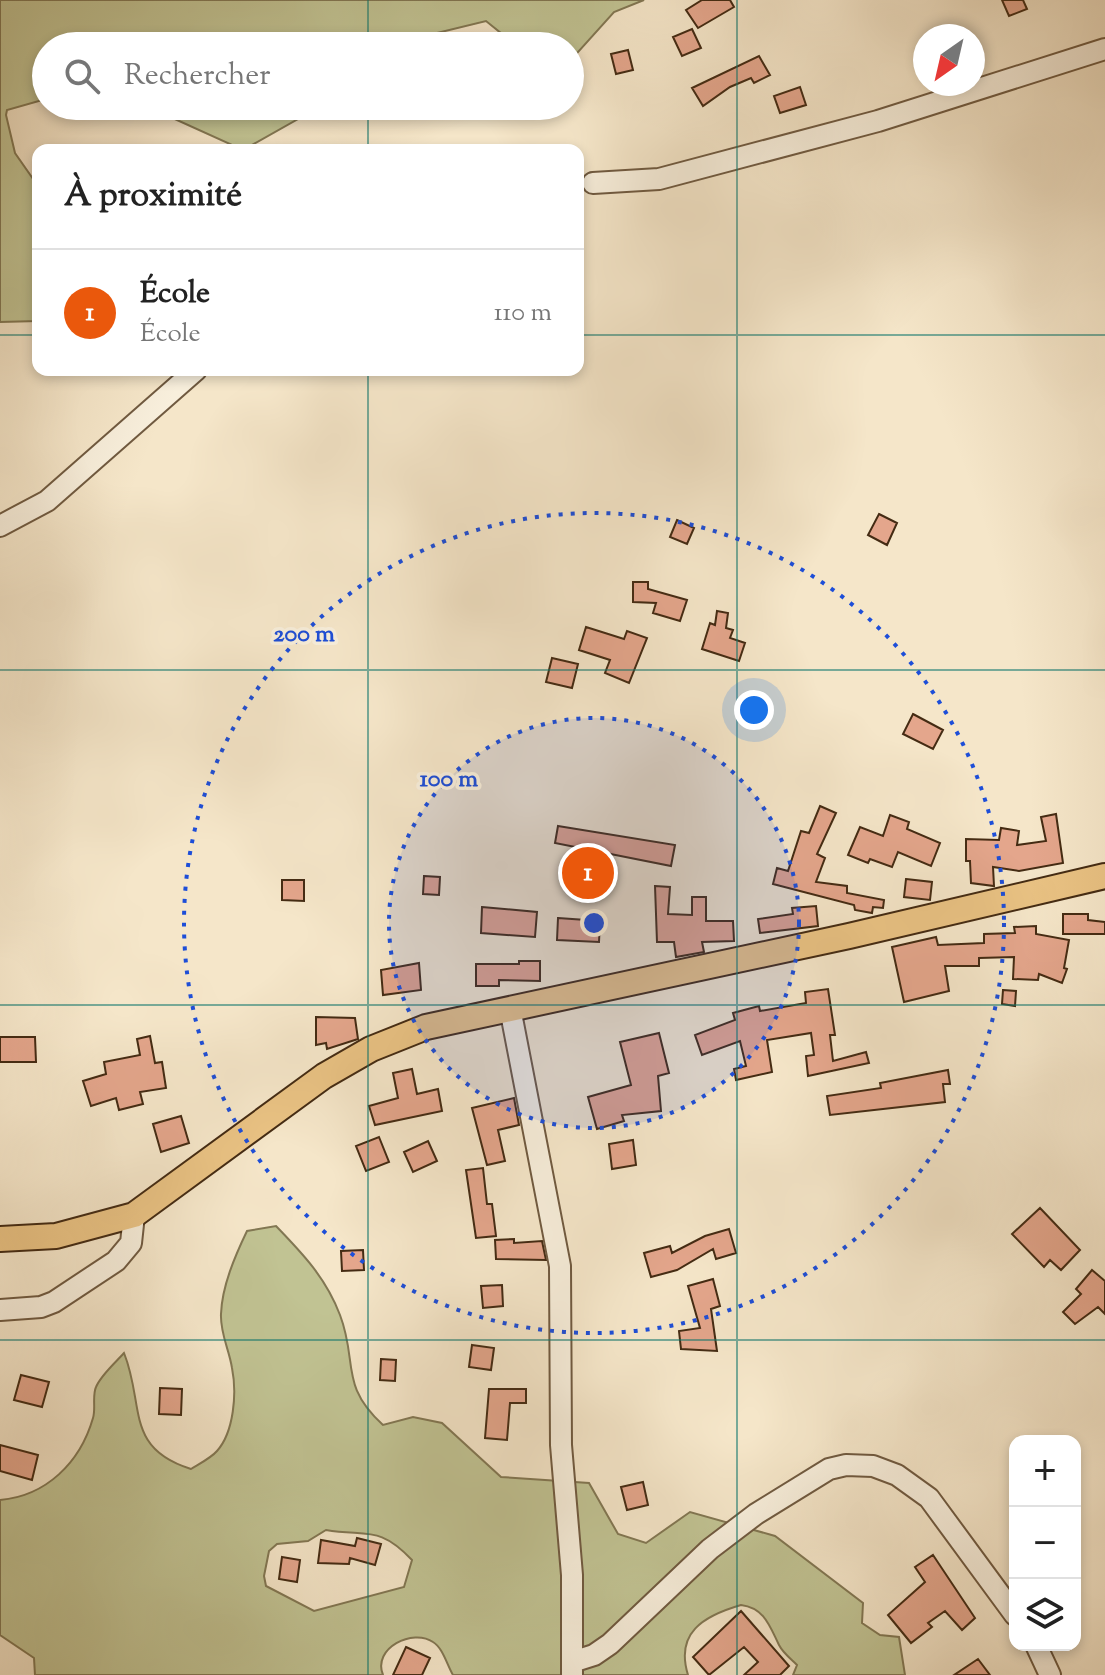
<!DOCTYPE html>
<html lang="fr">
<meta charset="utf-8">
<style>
:root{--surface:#fff;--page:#f6f6f6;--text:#222;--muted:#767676;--line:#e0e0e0;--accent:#ea580c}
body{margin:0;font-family:"Sorts Mill Goudy",serif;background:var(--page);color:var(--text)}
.controls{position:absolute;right:24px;bottom:24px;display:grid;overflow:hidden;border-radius:16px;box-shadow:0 4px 12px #0003}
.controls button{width:72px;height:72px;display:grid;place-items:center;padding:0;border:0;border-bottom:2px solid var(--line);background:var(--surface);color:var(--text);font:40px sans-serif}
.compass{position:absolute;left:913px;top:24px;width:72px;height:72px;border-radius:50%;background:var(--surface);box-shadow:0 4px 12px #0003;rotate:214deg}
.you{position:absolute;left:754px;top:710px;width:28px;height:28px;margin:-20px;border:6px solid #fff;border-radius:50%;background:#1a73e8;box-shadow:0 0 0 12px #1a73e833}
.badge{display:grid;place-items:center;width:52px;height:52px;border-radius:50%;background:var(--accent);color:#fff;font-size:26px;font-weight:700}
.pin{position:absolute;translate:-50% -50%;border:4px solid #fff;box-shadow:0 2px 8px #0006}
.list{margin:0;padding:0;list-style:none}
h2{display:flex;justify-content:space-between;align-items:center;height:104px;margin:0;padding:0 32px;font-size:34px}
h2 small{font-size:26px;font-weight:400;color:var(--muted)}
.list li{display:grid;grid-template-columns:52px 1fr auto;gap:24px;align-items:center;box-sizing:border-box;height:128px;padding:0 32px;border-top:2px solid var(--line)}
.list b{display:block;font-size:30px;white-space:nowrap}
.list p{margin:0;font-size:26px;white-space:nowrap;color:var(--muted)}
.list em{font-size:26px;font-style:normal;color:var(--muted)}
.icon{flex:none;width:44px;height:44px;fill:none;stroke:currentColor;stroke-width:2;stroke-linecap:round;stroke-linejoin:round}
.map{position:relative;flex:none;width:1105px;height:1675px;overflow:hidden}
.search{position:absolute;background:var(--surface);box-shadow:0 4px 12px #0003;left:32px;top:32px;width:552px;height:88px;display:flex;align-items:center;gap:20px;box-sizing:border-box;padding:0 28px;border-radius:44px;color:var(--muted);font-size:30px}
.panel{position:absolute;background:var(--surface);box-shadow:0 4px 12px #0003;left:32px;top:144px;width:552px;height:232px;border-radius:16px}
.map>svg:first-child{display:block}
.green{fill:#c1c393;stroke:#827753;stroke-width:2;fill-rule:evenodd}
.building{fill:#e4a68c;stroke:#442b13;stroke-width:2}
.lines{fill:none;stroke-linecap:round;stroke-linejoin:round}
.minor-casing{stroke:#705a40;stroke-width:24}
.major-casing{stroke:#442b13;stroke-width:28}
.minor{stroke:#f8efdc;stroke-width:20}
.major{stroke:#eac384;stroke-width:24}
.grid{fill:none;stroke:#0f766e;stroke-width:2;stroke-opacity:0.55}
.ring{fill:none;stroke:#1d4ed8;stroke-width:4;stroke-dasharray:4 8}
.centre{fill:#1d4ed8;stroke:#f8efdc;stroke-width:4}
.ring-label{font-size:24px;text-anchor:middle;font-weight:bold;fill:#1d4ed8;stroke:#f8efdc;stroke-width:7;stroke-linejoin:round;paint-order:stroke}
</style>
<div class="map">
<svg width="1105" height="1675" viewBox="0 0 1105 1675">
<rect width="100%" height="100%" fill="#f5e6c9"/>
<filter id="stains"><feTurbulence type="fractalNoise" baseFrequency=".0025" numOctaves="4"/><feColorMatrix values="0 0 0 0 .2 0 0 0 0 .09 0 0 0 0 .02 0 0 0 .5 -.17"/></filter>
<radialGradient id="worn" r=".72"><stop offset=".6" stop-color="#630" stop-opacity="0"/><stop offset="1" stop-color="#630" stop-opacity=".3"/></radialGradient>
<path class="green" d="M0,0H644L614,12L570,61V46H517L486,21L437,33L339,40L337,46H46V99L7,110L6,115L15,153L38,186V264L34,280L38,288V321L0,322Z
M146,106H321L243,150Z
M276,1226C303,1254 326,1278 340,1315C358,1362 339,1385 383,1425L413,1417L442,1423L501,1477L589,1483L618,1534L646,1543L690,1512L775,1536L863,1603L862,1623L880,1635L899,1637L905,1675H793L797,1665C791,1659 783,1653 779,1645C770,1627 765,1608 741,1605C703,1616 675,1633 688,1675H453C447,1665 443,1648 433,1642C413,1628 372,1648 383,1675H35L34,1658L0,1635V1500C46,1496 80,1463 93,1418C96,1409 92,1396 96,1387C101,1375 115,1363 124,1353C145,1405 124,1448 191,1469C199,1464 211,1458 217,1451C234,1432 237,1393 232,1368C229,1349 220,1333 221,1314C222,1286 235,1256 247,1231ZM326,1530C367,1537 379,1525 412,1560L404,1587L314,1611L266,1586L264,1576L269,1551L277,1544L308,1541Z"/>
<path class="building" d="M702,0H730L734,7L698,28L686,10Z
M1002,0H1023L1027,9L1009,16Z
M692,29L701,48L682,56L673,37Z
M628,50L633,70L616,74L611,54Z
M759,56L770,75L754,83L751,78L730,87L703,106L692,88Z
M800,87L806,105L780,113L774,96Z
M879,514L897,523L887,545L868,535Z
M677,520L694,528L687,544L670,537Z
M633,582H648V589L687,600L680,621L653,613L656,603L633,602Z
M717,611L728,613L726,628L733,630L730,638L745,643L739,661L702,649L710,623L715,625Z
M586,627L624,639L627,631L647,638L629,683L605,673L610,660L579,650Z
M552,658L578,664L572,688L546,682Z
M913,714L943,730L933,749L903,734Z
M820,806L836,813L817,854L825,858L816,882L847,886V893L884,900L883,908L873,907L872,913L855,910L854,905L773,884L777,868L788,871L801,831L809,833Z
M1056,814L1063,863L1019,871L993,867L994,886L971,883L970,861H966V839L999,840L1001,828L1019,831L1017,845L1046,841L1041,817Z
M890,815L909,822L907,829L940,843L931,866L898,852L892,867L870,859L868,863L848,855L860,827L883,836Z
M558,826L675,845L671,866L555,843Z
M424,876L440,877L439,895L423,894Z
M906,879L932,882L930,900L904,897Z
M282,880H304V901L282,900Z
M655,886L670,887L668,914L692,915V897H706V921H733L734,941L702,942L704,952L676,957L674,942H657Z
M816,906L818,926L760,933L758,919L793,914L792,908Z
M482,907L537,912L535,937L481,933Z
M1063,914H1088V920L1105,922V934H1063Z
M558,918L600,921L599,942L557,940Z
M1036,926V934L1069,940L1064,968L1067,969L1062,983L1039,974L1038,980L1013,979L1014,957L979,958V966H945L949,991L904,1002L892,947L936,937L938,945L984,943V934L1015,933L1014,927Z
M519,961H540V981L499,980V986H476V964H519Z
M419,963L421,990L383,995L381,970Z
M828,989L835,1035H830L833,1061L866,1052L869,1063L808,1076L806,1056L814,1055L811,1033L767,1040L772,1072L736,1080L734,1069L746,1066L740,1041L702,1055L695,1035L735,1020L733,1013L759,1006L760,1011L806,1003L805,992Z
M1003,990L1016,991L1015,1006L1002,1004Z
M316,1017L355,1018L358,1039L327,1049L326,1043L316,1045Z
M659,1033L669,1073L658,1076L661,1111L622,1115L624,1121L597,1129L588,1097L631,1085L620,1042Z
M150,1036L155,1063L162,1062L166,1088L140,1092L143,1104L119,1110L116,1098L91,1106L83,1081L106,1074L104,1062L140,1055L137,1039Z
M0,1037H35L36,1062H0Z
M412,1069L417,1094L438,1089L442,1111L375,1125L369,1106L398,1098L393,1073Z
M948,1070L950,1084H943L945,1102L830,1115L827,1096L881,1088L880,1083Z
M514,1098L519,1125L498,1130L505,1161L487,1165L472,1108Z
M181,1116L189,1143L161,1152L153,1124Z
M379,1137L389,1162L366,1171L356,1146Z
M633,1140L636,1165L612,1169L609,1144Z
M428,1141L437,1161L413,1172L404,1152Z
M483,1168L487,1204H492L496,1236L476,1238L466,1170Z
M1040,1208L1080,1250L1061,1270L1050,1260L1044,1267L1012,1234Z
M729,1229L736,1253L716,1259L713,1249L677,1270L651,1277L644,1253L670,1246L672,1253L705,1236Z
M514,1239V1243L542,1241L546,1260L496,1259L495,1240Z
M363,1250L364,1270L342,1271L341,1251Z
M1092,1270L1105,1281V1314L1098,1307L1075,1324L1063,1312L1081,1294L1076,1289Z
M713,1279L720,1306L711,1309L717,1351L681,1349L679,1331L700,1328L688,1286Z
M502,1285L503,1306L483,1308L481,1286Z
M472,1345L494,1348L491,1370L469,1367Z
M381,1359L396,1360L395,1381L380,1380Z
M21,1375L49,1382L42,1407L14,1400Z
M160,1388L182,1389L181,1415L159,1414Z
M489,1389H526V1403H510L507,1440L485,1438Z
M0,1445L38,1455L32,1480L0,1471Z
M643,1482L648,1505L627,1510L621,1487Z
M357,1538L381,1544L375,1565L350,1558L349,1564L318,1563L321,1540L355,1546Z
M933,1555L975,1618L962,1630L945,1611L928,1623L932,1627L911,1643L888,1615L925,1582L915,1567Z
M282,1557L300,1560L297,1582L279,1579Z
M741,1611L789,1666L780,1675H744L758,1662L744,1647L709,1675L693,1657Z
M406,1647L430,1658L422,1675H393Z
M978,1659L990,1675H954Z"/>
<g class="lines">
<g class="minor-casing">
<path id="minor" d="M593,183L659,179L878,121L1105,49
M0,526L47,501L196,370
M510,1008L560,1266L561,1445L572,1575V1675
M0,1310L41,1307L54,1302L116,1261L131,1243L134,1215
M1036,1645L1050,1675
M572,1662L594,1655L610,1644L710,1549L756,1514L829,1469L846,1465L873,1466L897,1475L929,1498L1015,1615"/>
</g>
<g class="major-casing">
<path id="major" d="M0,1239L56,1236L134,1215L324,1076L371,1049L426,1027L849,936L1105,876"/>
</g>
<use href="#minor" class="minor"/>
<use href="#major" class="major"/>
</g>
<path class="grid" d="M368,0V46M737,0V1675M368,106V150M0,335H38M578,335H1105M368,370V1675M0,670H1105M0,1005H1105M0,1340H1105"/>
<circle cx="594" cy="923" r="205" fill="#1d4ed8" fill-opacity=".12"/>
<g class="ring">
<circle cx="594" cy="923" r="205"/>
<circle cx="594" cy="923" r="410"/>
</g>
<circle cx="594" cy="923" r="12" class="centre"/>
<g class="ring-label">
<text x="304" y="641">200 m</text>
<text x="449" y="786">100 m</text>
</g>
<rect width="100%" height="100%" filter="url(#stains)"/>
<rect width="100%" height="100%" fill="url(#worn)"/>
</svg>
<div class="controls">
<button>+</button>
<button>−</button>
<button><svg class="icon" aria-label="layers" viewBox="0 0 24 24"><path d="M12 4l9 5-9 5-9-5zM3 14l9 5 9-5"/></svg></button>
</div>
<svg class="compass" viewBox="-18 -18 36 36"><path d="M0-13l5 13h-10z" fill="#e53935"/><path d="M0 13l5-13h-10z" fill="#767676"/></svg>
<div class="you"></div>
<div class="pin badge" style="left:588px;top:873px">1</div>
<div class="search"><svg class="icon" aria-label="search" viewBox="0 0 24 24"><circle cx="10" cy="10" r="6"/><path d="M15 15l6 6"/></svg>Rechercher</div>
<section class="panel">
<h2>À proximité<small></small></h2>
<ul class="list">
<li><span class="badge">1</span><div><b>École</b><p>École</p></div><em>110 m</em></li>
</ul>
</section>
</div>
